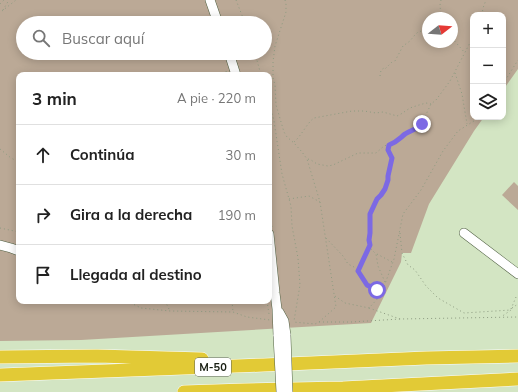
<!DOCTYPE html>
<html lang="es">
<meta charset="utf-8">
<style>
:root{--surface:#fff;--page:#f2f2f2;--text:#222;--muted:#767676;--line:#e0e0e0}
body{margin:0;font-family:Mulish,sans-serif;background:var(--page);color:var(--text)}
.controls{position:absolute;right:12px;top:12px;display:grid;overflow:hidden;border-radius:8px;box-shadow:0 2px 10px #0003}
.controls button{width:36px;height:36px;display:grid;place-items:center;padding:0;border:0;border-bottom:1px solid var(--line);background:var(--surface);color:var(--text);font:20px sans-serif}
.compass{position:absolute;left:422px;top:12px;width:36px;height:36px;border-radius:50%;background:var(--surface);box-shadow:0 2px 10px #0003;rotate:73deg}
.stop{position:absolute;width:12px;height:12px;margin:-9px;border:3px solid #7c69e4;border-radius:50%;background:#fff}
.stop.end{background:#7c69e4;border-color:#fff;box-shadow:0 1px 4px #0008}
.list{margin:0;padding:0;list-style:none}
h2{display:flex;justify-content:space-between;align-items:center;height:52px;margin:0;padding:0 16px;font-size:17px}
h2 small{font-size:13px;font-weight:400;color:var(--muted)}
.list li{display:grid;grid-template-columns:26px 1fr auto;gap:12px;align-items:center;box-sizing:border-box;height:60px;padding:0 16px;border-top:1px solid var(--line)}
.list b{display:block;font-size:15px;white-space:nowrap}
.list em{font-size:13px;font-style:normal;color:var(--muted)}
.icon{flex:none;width:22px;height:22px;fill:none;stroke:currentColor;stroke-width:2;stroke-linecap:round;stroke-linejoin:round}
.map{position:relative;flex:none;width:518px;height:392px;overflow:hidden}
.search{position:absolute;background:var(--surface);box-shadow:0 2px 10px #0003;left:16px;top:16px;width:256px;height:44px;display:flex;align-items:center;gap:10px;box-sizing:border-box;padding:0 14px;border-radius:22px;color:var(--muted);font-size:15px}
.panel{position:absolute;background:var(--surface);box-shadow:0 2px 10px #0003;left:16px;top:72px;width:256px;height:232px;border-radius:8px}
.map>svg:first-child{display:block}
.green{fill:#bba996;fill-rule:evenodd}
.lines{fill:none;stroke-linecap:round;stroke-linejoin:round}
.minor-casing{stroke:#506042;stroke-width:10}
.highway-casing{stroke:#fff;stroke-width:14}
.path{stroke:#8d9b81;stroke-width:1;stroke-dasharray:1 3;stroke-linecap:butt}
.minor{stroke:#fff;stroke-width:9}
.highway{stroke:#e2ca36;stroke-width:13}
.minor-bridge-casing{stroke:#506042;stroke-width:10;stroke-linecap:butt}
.minor-bridge{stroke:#fff;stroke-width:9}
.route{stroke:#7c69e4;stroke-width:5}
.labels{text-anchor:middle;stroke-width:3.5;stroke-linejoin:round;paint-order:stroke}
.shield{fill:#fff;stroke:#5d6259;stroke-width:1}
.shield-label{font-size:11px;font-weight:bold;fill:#181e12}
</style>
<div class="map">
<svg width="518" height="392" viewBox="0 0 518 392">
<rect width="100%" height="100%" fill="#d3e5c3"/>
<path class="green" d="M0,0H518V69L503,90V15H473V117H484L474,131L429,204L411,253H402L401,262L371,323L81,340L0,341ZM428,18H452V42H428ZM23,23H265V53H23ZM19,75H269V301H19Z
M514,182L518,186V210L502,195Z"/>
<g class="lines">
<g class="minor-casing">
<path id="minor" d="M210,0L218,23
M229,53L236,75
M464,233L518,274
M269,234L275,293L277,309L278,336
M0,245L11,248L19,251
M279,312L284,321L286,335"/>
</g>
<g class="highway-casing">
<path id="highway" d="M0,357L97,356L202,359
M0,375L264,365L426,358L518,356
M184,392L244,390L343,388L518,379"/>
</g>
<path class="path" d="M236,0L245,23
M285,0L286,4V12L275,46L273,62V78L275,85L276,105L284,132L287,137L294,143L302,152L307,159L320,202L336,307L319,322L315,324L293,322
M441,0L440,5L441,18
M0,4L4,0
M3,10L9,0
M2,11L16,0
M482,15L483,8L486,0
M452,38L465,53
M255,53L261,75
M226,71L227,75
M455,73L462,94L467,124
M380,76L381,70L384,68L385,69L392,62L395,61L403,46L410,41L414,36L418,32L428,29
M503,84L518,60
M269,102L274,121L282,174L291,206L292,226L298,258L300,285L294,321
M294,142C302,135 307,123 314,118L352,111H364L376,113L383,112L397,116L401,114L410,108L419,105L426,103L431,104
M0,149L11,158L19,162
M308,159L311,160L317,164L328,166L333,165L358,153H376L384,146L397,142L404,135L410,131L419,127L422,123L431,104L436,100L450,81L473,37
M289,199L309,196L320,202
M269,202L272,227
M0,228L19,232
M400,233L402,253L408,265L415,270L426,286L438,298L464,313L511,310L501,317
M326,238L343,256L348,264L354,267L358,271L367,285L374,289L381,292
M377,254L392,262
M359,270L369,246
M385,282L378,266L376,254L371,249L369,240L370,233V214L377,199L381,195L385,189L388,180V176L392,158L389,150V146
M335,296L345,303L369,308L381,295L394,259L403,214L421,190L443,151L458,131L477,119L478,117
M127,301L141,308L170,311L233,312L247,317L270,320
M165,301L170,311
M232,301L233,312
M267,301L269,314
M369,308L400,319L518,317
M512,308L518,304
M511,309L516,297L518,296
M319,322H351L400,319"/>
<use href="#minor" class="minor"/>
<use href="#highway" class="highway"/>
<g class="minor-bridge-casing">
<path id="minor-bridge" d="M286,335L288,392
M278,336L281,392"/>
</g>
<use href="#minor-bridge" class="minor-bridge"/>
</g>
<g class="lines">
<path class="route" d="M377,290L367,285L358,271L370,245L369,240L370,233V214L377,199L381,195L385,189L388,180V176L392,158L388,150L389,145C397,142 399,139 405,134C411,130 418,129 422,124"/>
</g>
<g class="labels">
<rect class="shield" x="195" y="358" width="36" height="18" rx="3"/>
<g class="shield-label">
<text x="213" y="371">M-50</text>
</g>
</g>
</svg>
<div class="controls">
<button>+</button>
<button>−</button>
<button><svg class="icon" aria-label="layers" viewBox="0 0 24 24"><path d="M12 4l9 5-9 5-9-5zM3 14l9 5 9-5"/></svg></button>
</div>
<svg class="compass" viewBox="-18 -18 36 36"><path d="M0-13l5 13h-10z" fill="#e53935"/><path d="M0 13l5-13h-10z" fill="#767676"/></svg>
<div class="stop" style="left:377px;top:290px"></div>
<div class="stop end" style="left:422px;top:124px"></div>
<div class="search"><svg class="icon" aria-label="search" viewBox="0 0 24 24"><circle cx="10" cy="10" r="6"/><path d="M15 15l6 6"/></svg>Buscar aquí</div>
<section class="panel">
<h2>3 min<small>A pie · 220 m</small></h2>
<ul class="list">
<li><svg class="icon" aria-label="ahead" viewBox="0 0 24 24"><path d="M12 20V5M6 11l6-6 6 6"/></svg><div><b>Continúa</b></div><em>30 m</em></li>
<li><svg class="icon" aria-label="right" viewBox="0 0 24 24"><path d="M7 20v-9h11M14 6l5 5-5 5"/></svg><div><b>Gira a la derecha</b></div><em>190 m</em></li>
<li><svg class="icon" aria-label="arrive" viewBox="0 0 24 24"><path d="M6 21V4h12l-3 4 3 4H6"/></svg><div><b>Llegada al destino</b></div></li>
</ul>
</section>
</div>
